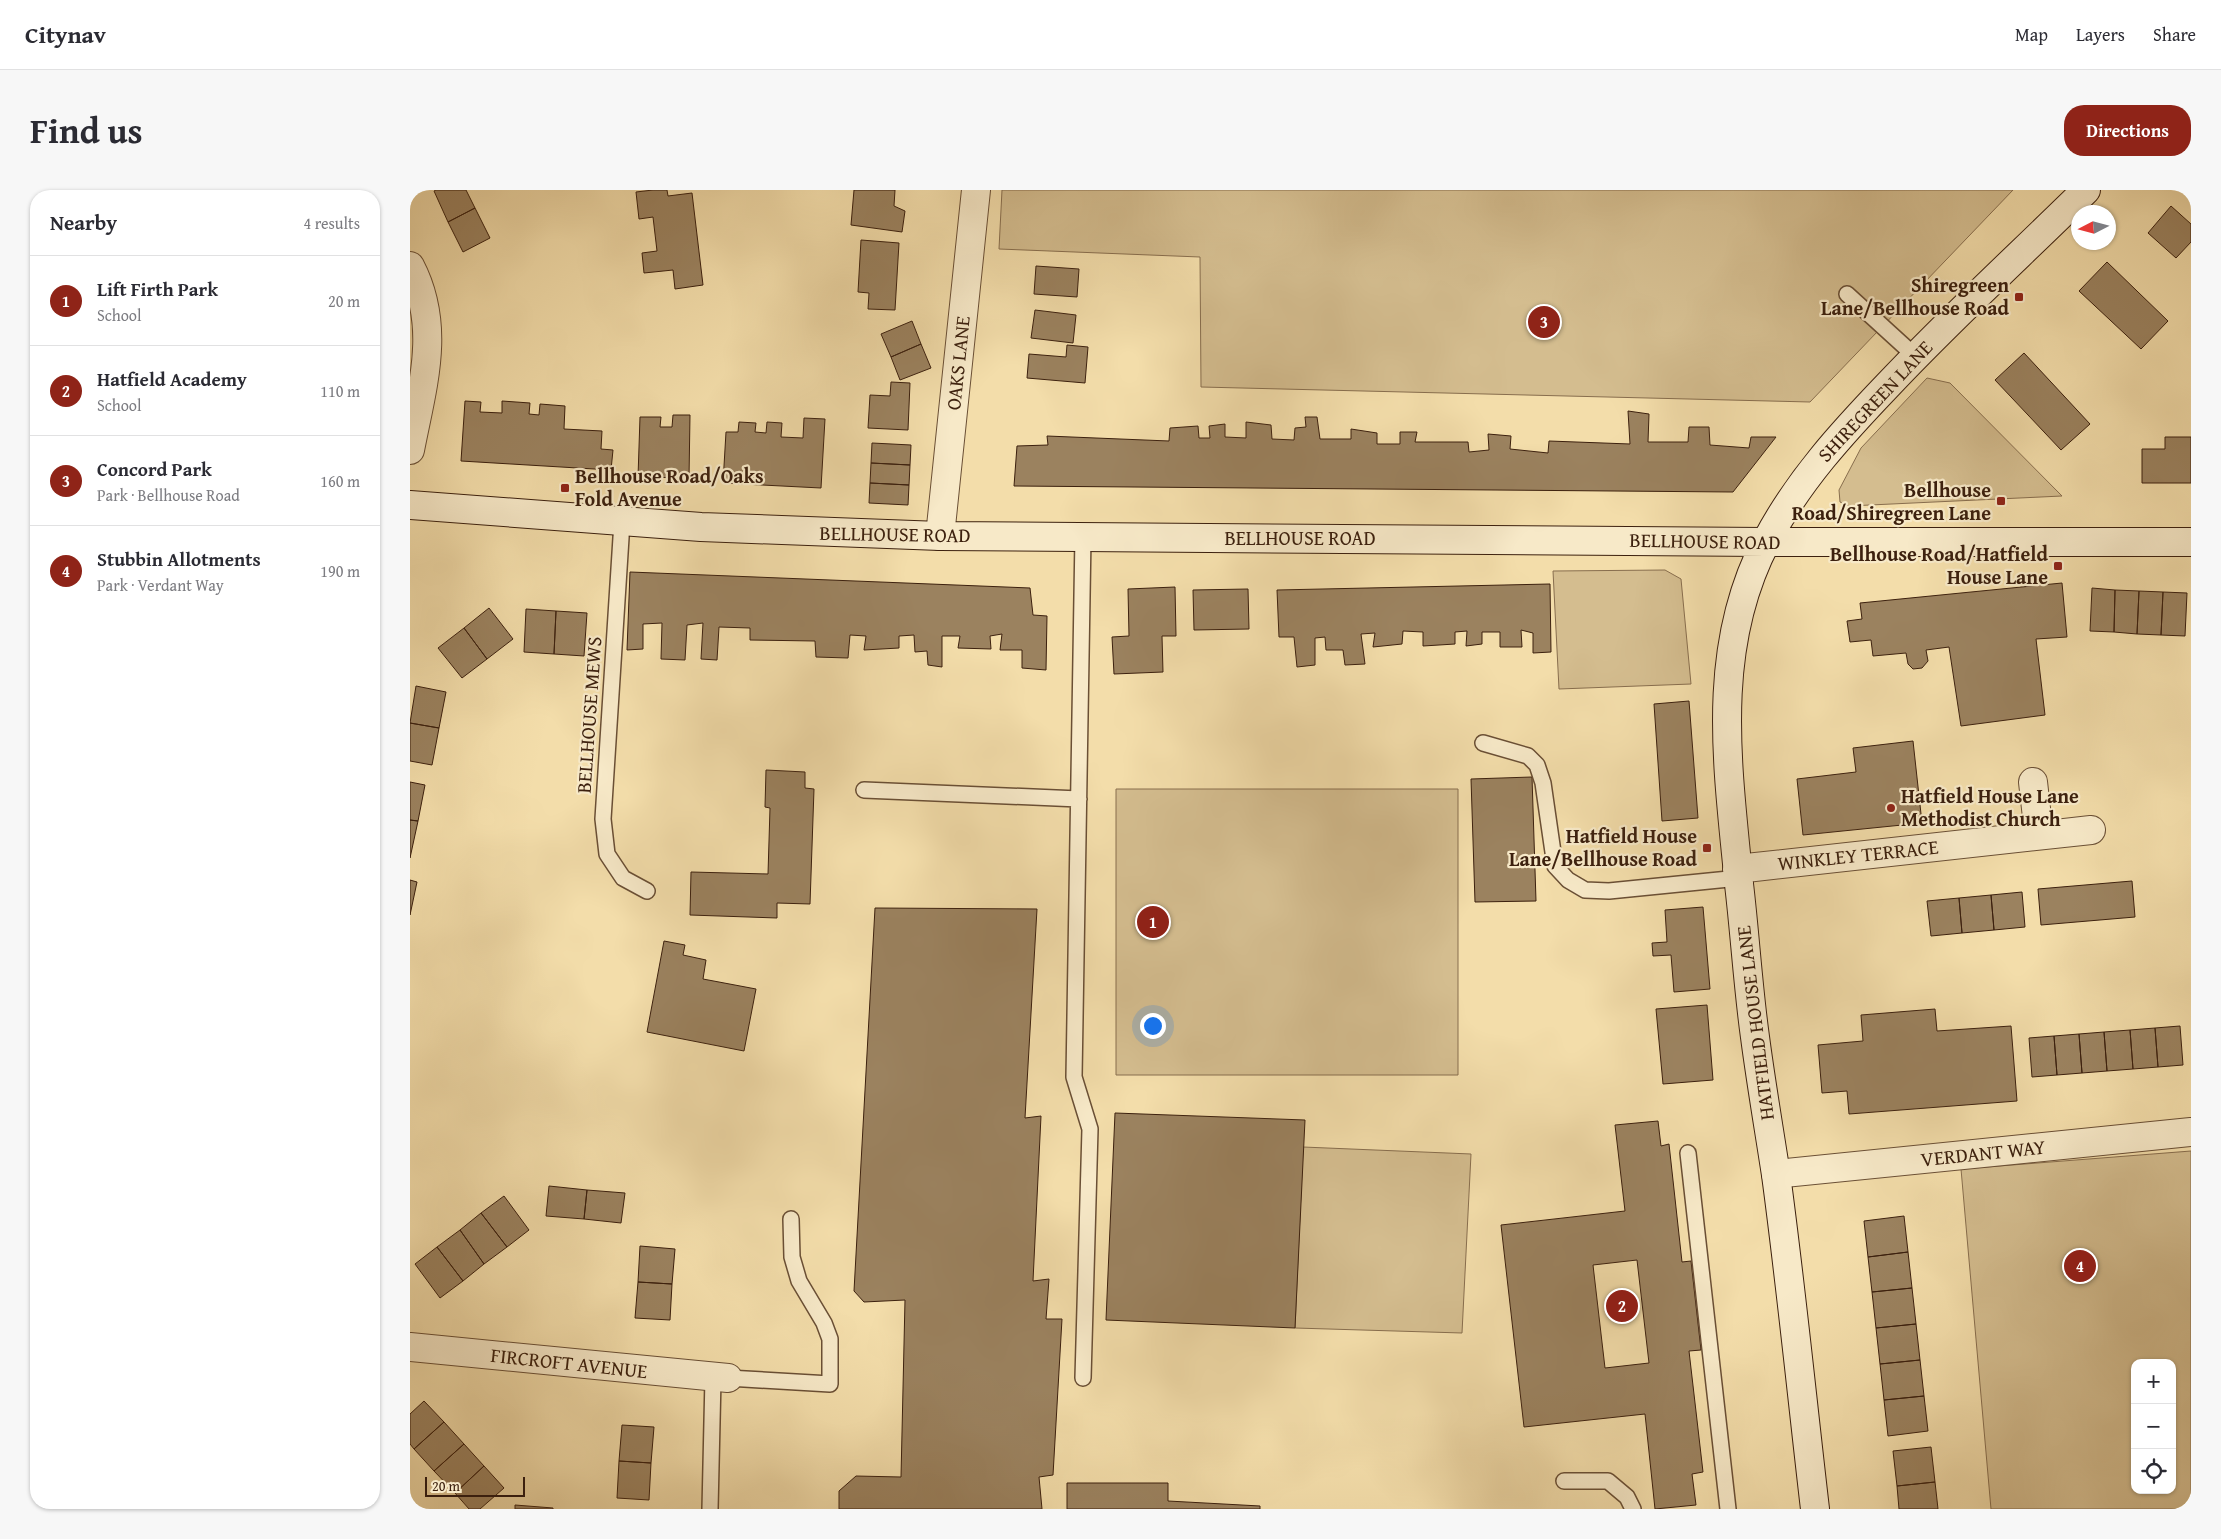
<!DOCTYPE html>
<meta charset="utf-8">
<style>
:root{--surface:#fff;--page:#f7f7f7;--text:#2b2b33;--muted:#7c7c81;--line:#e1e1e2;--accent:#8f2418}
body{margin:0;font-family:"Gentium Book Plus",serif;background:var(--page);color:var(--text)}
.controls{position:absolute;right:15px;bottom:15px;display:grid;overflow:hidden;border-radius:10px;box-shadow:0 1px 4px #0004}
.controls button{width:45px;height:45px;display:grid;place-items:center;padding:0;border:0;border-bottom:1px solid var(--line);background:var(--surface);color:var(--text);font:25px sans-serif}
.compass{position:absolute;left:1661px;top:15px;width:45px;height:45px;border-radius:50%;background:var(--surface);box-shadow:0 1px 4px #0004;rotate:264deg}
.scale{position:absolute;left:15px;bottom:12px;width:100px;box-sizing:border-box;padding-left:5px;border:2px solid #3c200e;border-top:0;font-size:14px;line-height:18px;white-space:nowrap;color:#3c200e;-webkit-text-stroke:4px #f7e9c8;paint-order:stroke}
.you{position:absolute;left:742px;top:835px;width:18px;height:18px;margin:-12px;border:4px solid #fff;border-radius:50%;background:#1a73e8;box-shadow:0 0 0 8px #1a73e833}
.badge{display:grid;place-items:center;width:32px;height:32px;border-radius:50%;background:var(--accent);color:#fff;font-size:16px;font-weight:700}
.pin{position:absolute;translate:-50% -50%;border:2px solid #fff;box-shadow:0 1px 5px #0006}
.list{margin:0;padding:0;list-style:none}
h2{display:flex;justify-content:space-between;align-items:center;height:65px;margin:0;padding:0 20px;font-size:21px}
h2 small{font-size:16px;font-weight:400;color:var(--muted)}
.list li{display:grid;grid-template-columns:32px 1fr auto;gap:15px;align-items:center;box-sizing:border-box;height:90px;padding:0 20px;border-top:1px solid var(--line)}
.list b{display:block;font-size:19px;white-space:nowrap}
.list p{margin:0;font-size:16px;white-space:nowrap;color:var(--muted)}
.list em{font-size:16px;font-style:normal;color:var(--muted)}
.icon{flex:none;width:28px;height:28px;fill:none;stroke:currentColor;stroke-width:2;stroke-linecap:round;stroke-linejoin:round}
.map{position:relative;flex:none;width:1781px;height:1319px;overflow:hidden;border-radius:20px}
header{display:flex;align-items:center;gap:30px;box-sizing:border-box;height:70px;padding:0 25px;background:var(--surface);border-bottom:1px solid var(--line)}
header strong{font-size:24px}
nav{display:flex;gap:28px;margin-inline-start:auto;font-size:18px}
.intro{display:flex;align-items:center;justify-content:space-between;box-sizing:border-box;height:120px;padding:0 30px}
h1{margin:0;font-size:35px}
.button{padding:12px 22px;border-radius:20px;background:var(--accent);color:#fff;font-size:18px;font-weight:700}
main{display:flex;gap:30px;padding:0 30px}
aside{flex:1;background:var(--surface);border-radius:20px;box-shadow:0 1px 4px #0004}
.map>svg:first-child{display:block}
.green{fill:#d4bd8f;stroke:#886e4e;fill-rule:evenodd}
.building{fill:#9b825f;stroke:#3c200e;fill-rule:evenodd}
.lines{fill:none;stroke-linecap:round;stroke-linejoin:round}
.lane-casing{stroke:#6a4f35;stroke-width:18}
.street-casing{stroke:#6a4f35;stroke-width:30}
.secondary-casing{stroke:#3c200e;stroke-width:30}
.lane{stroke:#f7e9c8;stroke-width:15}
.street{stroke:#f7e9c8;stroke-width:28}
.secondary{stroke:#f7e9c8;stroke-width:28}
.poi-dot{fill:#8f2418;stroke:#f7e9c8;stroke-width:2}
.labels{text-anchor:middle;stroke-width:4.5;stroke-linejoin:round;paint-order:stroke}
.poi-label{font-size:20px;font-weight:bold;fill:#3c200e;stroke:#f7e9c8;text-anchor:end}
.street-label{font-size:20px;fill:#3c200e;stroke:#f7e9c8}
</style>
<header>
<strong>Citynav</strong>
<nav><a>Map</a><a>Layers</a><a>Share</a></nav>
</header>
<div class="intro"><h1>Find us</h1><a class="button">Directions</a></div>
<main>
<aside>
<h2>Nearby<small>4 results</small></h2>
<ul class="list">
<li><span class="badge">1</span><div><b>Lift Firth Park</b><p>School</p></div><em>20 m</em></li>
<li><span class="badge">2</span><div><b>Hatfield Academy</b><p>School</p></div><em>110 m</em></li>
<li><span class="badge">3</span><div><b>Concord Park</b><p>Park · Bellhouse Road</p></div><em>160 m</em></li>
<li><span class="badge">4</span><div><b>Stubbin Allotments</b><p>Park · Verdant Way</p></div><em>190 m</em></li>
</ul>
</aside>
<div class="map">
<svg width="1781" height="1319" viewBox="0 0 1781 1319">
<rect width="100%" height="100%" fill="#f3ddaa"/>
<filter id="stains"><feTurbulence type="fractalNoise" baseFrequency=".004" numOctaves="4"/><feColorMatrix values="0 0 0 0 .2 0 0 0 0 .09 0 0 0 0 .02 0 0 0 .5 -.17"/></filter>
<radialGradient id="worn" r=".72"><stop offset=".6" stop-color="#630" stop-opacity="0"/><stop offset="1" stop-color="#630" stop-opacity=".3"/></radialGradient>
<path class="green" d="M592,0H1603L1400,212L791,197L790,67L589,59Z
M1517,188L1540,193L1652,306L1439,316L1430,312L1429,300L1451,258Z
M1255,380L1271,389L1281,494L1149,499L1143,381Z
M706,599H1048V885H706Z
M893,957L1061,964L1052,1143L885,1138Z
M1781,961V1319H1581L1551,979ZM1725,1173H1762V1300H1725Z"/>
<path class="building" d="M26,0H56L65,18L38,32L24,1Z
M243,0H257L258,6L282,3L293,95L265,99L263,80L234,83L232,63L247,61L243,27L229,29L226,2Z
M444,0H485L484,16L495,21L492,42L441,35Z
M1761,16L1781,34V52L1766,68L1738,43Z
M65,18L80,48L53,62L38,32Z
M451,50L489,53L485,120L458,119L459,103L448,102Z
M1697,72L1758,131L1731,159L1669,101Z
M626,76L669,79L667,107L624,104Z
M625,120L666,125L663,153L621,148Z
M502,131L511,154L481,167L471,144Z
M511,154L521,178L490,190L481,167Z
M657,155L678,157L675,193L617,188L619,164L656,167Z
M1614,163L1680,234L1651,260L1585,190Z
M481,192L500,193L498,240L458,238L460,205L480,206Z
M55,211L71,212L70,222L92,223V211L120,213L119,224L129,225L130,214L155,216L154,239L192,241L191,259L203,260L201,280L51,271Z
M1218,221L1239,224L1238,252H1278L1279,237H1299L1300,255L1339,258L1341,247H1366L1323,302L604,296L607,256L638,255L637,246L759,251L760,238L788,236L789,248H800L799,236L815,234V247L836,248V232L861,235L862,249L884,250L885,238L896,237L895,227H907L910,249H941V239L967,243V254H990V242H1007L1005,252H1058L1059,262L1079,260L1078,244L1101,246L1100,259L1138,263L1139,251L1220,254Z
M263,225H280L279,288L228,287L230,227H251L250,237H262Z
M394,228L415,229L411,298L313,293L316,242H328L329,232L346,233L345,242L356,243L357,232L372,233L371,247L393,248Z
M1755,247H1781V293H1732V259H1755Z
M462,253L501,255L500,275L461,273Z
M461,273L500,275L499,295L460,293Z
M460,293L499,295L498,315L459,313Z
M220,382L620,398L623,425L637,426L636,480L612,478V460H590L592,444L580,446L581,459L548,458L550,446H532V477L518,475L517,461L505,462L504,445L489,446V458L454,460L456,446L440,445L438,468L406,467L405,451L340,450V438L309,437L307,470L291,469L293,433L277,435L275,470L251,469L252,433L233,434V459L217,460Z
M1652,393L1657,447L1626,449L1635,525L1551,536L1539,457L1516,460L1518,471L1512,478L1503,479L1498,474L1496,463L1463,466L1461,450L1440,452L1437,431L1452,429L1450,413Z
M1140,394L1141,462L1123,463V443L1111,440L1112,457H1090V442H1072V454L1056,456L1057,441L1045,442V454L1013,456V442L993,441L992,454L963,457L965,443L951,444L955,474L935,475L933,460H916L915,447L905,448V475L887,477L884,447H869L867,400Z
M765,397L766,446H752L753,482L704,484L702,447L719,446L718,399Z
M1682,398L1705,400L1704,442L1680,441Z
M838,399L839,439L784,440L783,400Z
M1705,400L1729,401L1727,444L1704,442Z
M1729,401L1753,402L1751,445L1727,444Z
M1753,402L1777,403L1775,446L1751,445Z
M79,418L103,449L77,469L54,438Z
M116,419L146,421L144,464L114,462Z
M146,421L177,423L174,466L144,464Z
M54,438L77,469L52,488L28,458Z
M6,496L36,502L29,538L0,533Z
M1279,511L1288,628L1252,631L1244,514Z
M0,533L29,538L22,575L0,571Z
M1503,551L1512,633L1393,645L1387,589L1446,582L1443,558Z
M356,580L395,582V598L404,599L400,714L367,713V728L280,725L281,682L358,684L360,618L355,617Z
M1122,587L1126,711L1065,712L1061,589Z
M0,592L15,595L8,631L0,630Z
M0,630L8,631L0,668Z
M0,690L7,692L0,725Z
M1722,691L1725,727L1631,735L1628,699Z
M1612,702L1615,737L1584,740L1581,705Z
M1581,705L1584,740L1552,743L1549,708Z
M1549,708L1552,743L1521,746L1517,711Z
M1293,717L1300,799L1264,802L1261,765L1243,766L1242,753L1257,752L1255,720Z
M465,718L627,719L615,928L631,926L623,1091L639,1089L636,1129H652L643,1285L629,1287L632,1319H429V1301L446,1286L491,1287L495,1110L454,1112L444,1101Z
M254,751L275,755L273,765L296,770L293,789L346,799L334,861L237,842Z
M1297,815L1303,890L1253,894L1246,819Z
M1525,819L1527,841L1601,836L1607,911L1439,924L1437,901L1412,903L1408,855L1453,851L1451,825Z
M1770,836L1773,875L1748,877L1745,838Z
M1745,838L1748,877L1723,879L1720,840Z
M1720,840L1723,879L1697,881L1694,842Z
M1694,842L1697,881L1672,883L1669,844Z
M1669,844L1672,883L1647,885L1644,846Z
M1644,846L1647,885L1622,887L1619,848Z
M705,923L895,930L885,1138L696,1130Z
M1248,931L1251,956L1259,954L1272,1072L1281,1071L1291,1160L1279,1161L1293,1282L1282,1284L1286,1315L1245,1319L1235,1224L1114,1237L1091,1035L1215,1021L1205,935ZM1227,1070L1239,1173L1195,1178L1183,1075Z
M139,996L177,1000L174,1029L136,1026Z
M177,1000L215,1003L211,1033L174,1029Z
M94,1006L119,1040L97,1057L71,1023Z
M71,1023L97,1057L74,1074L50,1040Z
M1494,1026L1498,1062L1458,1067L1454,1031Z
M50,1040L74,1074L53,1091L27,1057Z
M230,1056L265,1059L262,1094L228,1092Z
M27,1057L53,1091L30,1108L5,1074Z
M1498,1062L1502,1098L1462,1102L1458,1067Z
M228,1092L262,1094L260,1130L225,1128Z
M1502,1098L1506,1134L1466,1138L1462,1102Z
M1506,1134L1510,1170L1470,1174L1466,1138Z
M1510,1170L1514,1206L1474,1210L1470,1174Z
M1514,1206L1518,1241L1478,1246L1474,1210Z
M14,1211L34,1232L4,1259L0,1254V1224Z
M34,1232L54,1254L24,1281L4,1259Z
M212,1235L244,1237L241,1273L209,1271Z
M54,1254L74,1276L45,1303L24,1281Z
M1521,1257L1525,1292L1487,1296L1483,1261Z
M209,1271L241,1273L239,1310L207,1308Z
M74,1276L94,1298L70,1319H59L45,1303Z
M1525,1292L1528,1319H1489L1487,1296Z
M657,1293H758V1311L850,1316V1319H657Z
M105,1315L143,1318V1319H105Z"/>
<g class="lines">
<g class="lane-casing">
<path id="lane" d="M1437,104L1505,166
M212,332L193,629L197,664L213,688L237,701
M673,346L664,887L680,939L673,1188
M1073,553L1118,566L1127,575L1133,593L1145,676L1158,690L1175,700L1199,701L1329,688
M454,600L669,609
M1278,963L1318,1319
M318,1188L420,1194V1149L414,1133L389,1091L382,1067L381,1029
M1154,1291H1198L1217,1307L1223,1319
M300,1319L303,1188"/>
</g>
<g class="street-casing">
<path id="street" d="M0,76C32,137 12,197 0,260
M530,346L566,0
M1623,592L1629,645
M1327,679L1681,640
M1366,984L1781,942
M0,1157L318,1188"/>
</g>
<g class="secondary-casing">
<path id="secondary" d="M0,315L291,337L530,346L1356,352H1781
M1405,1319C1392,1208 1381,1096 1366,985C1359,939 1351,893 1345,847C1338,797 1335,745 1329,694C1318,578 1299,459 1357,350C1388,291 1432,243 1478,195C1541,128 1610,65 1676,0"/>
</g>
<use href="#lane" class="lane"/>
<use href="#street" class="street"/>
<use href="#secondary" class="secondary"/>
</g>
<g class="poi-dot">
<rect x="1604" y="102" width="10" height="10" rx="2.5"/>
<rect x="150" y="293" width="10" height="10" rx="2.5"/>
<rect x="1586" y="306" width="10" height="10" rx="2.5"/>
<rect x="1643" y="371" width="10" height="10" rx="2.5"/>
<circle cx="1481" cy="618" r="5"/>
<rect x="1292" y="653" width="10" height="10" rx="2.5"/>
</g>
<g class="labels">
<g class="poi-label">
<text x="1599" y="102">Shiregreen<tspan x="1599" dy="23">Lane/Bellhouse Road</tspan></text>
<text x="165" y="293" text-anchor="start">Bellhouse Road/Oaks<tspan x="165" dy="23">Fold Avenue</tspan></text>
<text x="1581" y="307">Bellhouse<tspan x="1581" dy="23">Road/Shiregreen Lane</tspan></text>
<text x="1638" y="371">Bellhouse Road/Hatfield<tspan x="1638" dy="23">House Lane</tspan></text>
<text x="1491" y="613" text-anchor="start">Hatfield House Lane<tspan x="1491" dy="23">Methodist Church</tspan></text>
<text x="1287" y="653">Hatfield House<tspan x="1287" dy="23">Lane/Bellhouse Road</tspan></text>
</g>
<g class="street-label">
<text transform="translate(548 173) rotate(-84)" y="7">OAKS LANE</text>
<text transform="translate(1465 211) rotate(-47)" y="7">SHIREGREEN LANE</text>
<text transform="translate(485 344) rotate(1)" y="7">BELLHOUSE ROAD</text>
<text x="890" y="355">BELLHOUSE ROAD</text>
<text transform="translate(1295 351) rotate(1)" y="7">BELLHOUSE ROAD</text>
<text transform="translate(179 525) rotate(-86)" y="7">BELLHOUSE MEWS</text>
<text transform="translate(1448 665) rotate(-6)" y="7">WINKLEY TERRACE</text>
<text transform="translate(1345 833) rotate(-97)" y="7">HATFIELD HOUSE LANE</text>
<text transform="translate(1573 963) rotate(-6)" y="7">VERDANT WAY</text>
<text transform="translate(159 1173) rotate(6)" y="7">FIRCROFT AVENUE</text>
</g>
</g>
<rect width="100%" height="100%" filter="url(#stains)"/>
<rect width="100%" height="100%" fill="url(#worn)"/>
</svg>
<div class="controls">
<button>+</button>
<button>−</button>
<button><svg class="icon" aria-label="locate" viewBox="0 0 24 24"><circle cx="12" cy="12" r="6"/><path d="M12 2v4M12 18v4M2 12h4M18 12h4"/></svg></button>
</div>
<svg class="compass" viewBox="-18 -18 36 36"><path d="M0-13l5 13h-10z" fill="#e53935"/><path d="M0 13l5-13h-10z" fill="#7c7c81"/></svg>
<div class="scale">20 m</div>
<div class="you"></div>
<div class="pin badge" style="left:743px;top:732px">1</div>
<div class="pin badge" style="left:1212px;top:1116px">2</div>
<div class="pin badge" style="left:1134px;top:132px">3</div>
<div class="pin badge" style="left:1670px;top:1076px">4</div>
</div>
</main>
